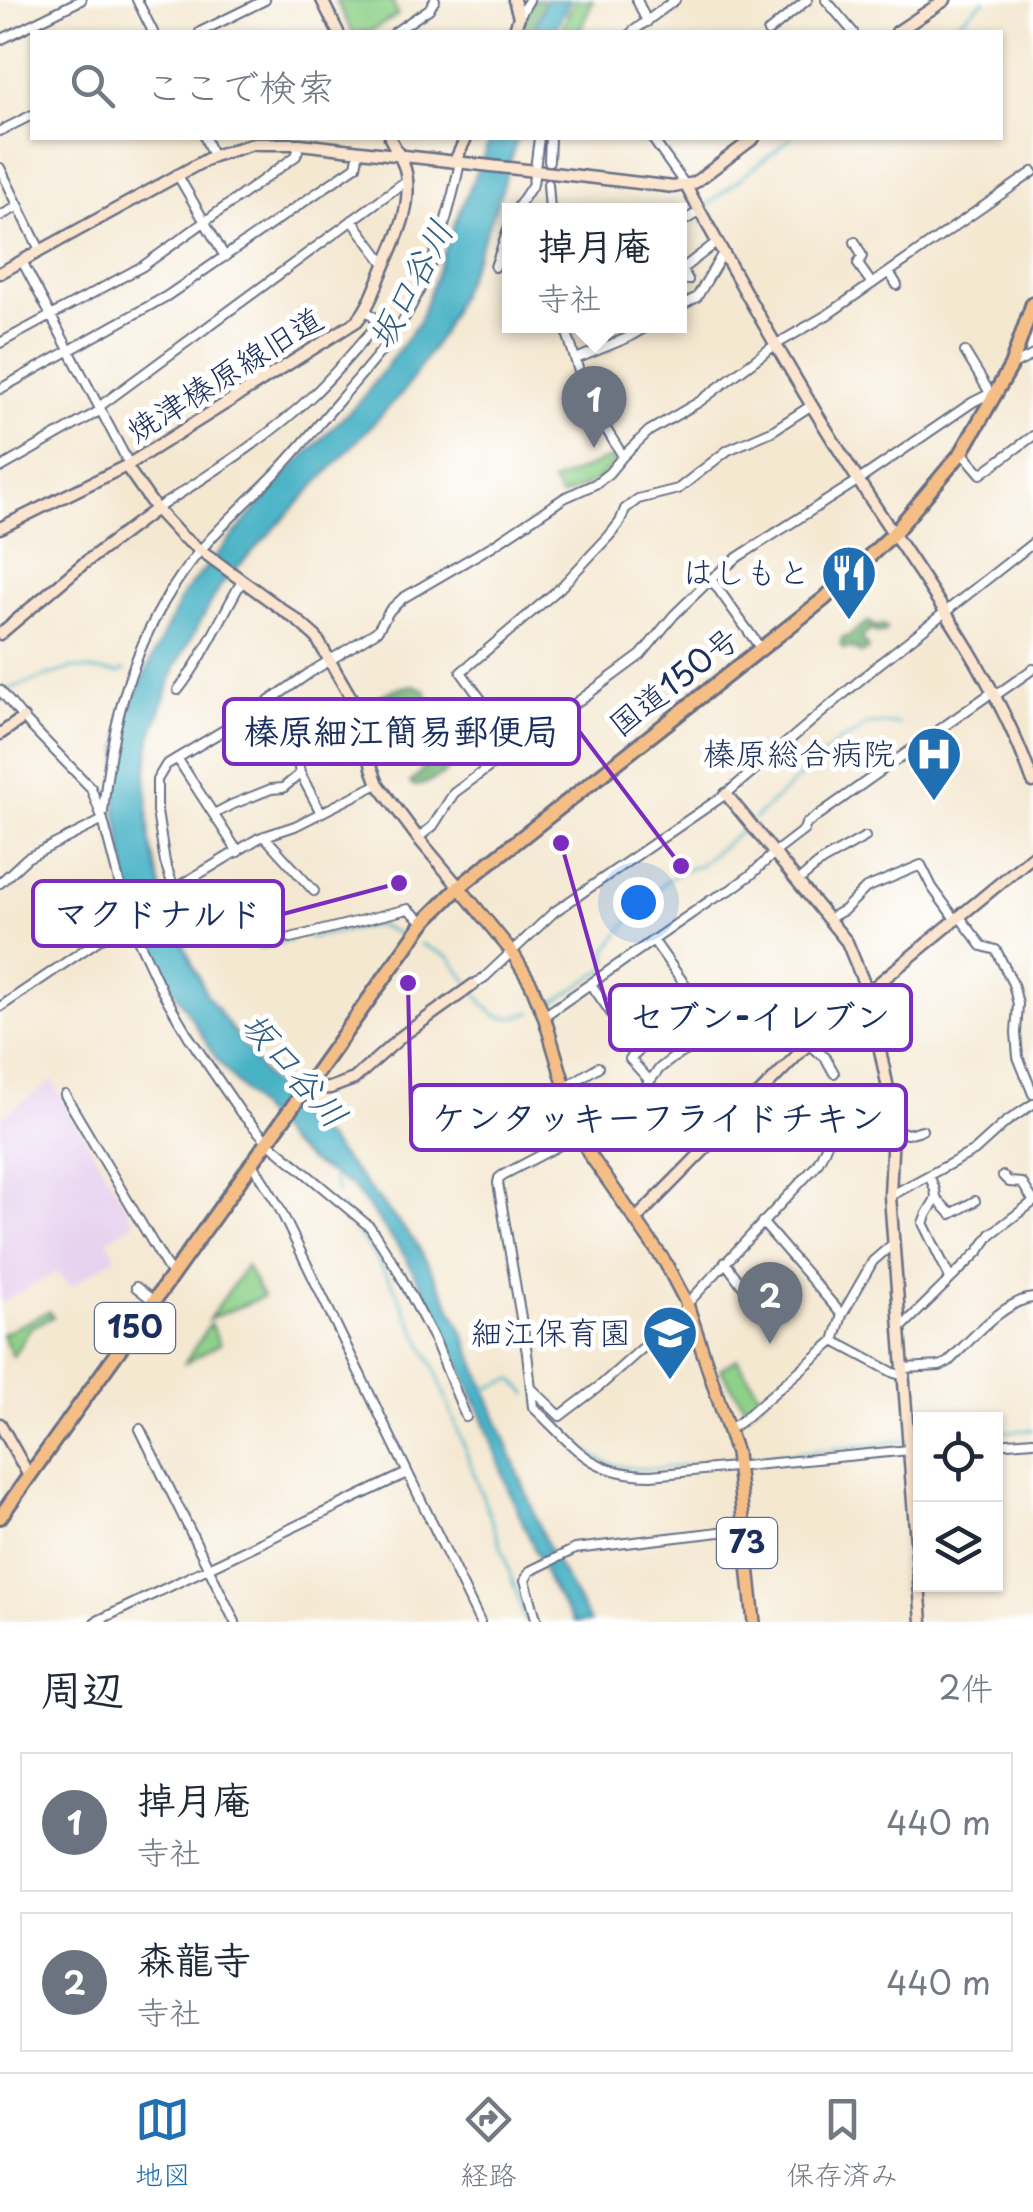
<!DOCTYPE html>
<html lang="ja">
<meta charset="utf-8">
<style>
:root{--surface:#fff;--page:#f6f6f7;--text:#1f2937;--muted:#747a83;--line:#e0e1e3;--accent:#1f6fb2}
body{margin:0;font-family:"Playpen Sans","Klee One",sans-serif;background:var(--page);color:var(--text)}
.controls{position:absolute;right:30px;bottom:30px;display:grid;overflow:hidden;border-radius:0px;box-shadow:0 2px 8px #0004}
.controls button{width:90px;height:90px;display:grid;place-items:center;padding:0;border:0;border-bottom:2px solid var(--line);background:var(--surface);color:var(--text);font:50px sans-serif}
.you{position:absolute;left:638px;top:902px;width:35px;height:35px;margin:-25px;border:8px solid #fff;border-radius:50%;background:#1a73e8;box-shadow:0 0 0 15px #1a73e833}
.badge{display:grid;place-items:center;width:65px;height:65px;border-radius:50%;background:var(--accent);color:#fff;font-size:32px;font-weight:700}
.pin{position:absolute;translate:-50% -82px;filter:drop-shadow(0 2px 5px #0008)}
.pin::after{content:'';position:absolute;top:52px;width:35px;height:30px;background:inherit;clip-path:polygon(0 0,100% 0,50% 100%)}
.popup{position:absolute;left:502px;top:203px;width:185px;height:130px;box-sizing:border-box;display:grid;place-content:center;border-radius:0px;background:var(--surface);filter:drop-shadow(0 2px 8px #0005);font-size:32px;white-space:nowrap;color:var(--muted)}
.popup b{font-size:38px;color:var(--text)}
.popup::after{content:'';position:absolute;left:50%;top:100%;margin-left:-20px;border:20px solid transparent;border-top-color:var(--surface)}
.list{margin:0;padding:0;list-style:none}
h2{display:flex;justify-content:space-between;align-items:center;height:130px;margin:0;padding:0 40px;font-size:42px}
h2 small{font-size:32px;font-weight:400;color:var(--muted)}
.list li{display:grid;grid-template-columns:65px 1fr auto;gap:30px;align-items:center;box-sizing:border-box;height:140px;margin:0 20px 20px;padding:0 20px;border:2px solid var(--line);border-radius:0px}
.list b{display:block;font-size:38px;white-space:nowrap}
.list p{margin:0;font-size:32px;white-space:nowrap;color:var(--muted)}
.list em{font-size:32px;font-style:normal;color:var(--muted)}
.icon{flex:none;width:55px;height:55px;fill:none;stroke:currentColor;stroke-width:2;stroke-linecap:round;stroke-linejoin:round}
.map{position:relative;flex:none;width:1033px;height:1622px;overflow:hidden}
.search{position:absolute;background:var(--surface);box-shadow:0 2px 8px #0004;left:30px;right:30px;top:30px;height:110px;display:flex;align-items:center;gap:25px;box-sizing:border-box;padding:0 35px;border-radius:0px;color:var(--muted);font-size:38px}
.sheet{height:450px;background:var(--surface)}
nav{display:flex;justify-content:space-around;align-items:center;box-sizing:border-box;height:140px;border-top:2px solid var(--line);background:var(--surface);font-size:28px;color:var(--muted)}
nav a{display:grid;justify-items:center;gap:5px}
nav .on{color:var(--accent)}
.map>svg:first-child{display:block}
.built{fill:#e7d2ef}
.green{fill:#8fd189;stroke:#558074;stroke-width:2.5}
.forest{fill:#73b375;stroke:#47716a;stroke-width:2.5}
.water{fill:#48b3c6;stroke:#327192;stroke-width:2.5}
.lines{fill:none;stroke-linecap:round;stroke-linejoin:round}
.stream{stroke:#48b3c6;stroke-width:2.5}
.street-casing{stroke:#677086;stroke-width:12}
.secondary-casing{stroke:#677086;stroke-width:15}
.primary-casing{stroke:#677086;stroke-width:16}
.highway-casing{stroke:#677086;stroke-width:18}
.street{stroke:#fff;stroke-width:8}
.secondary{stroke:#fbe5cf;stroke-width:10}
.primary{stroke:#f6be87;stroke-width:11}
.highway{stroke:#f6be87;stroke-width:12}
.labels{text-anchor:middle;stroke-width:10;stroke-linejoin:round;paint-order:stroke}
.shield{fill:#fff;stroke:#5f6d8e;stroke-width:2.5}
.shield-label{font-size:30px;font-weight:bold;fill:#1b2f5e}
.street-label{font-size:32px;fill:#1b2f5e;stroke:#fff}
.poi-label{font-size:32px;fill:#1b2f5e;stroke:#fff;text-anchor:end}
.water-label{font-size:35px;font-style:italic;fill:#2b5d82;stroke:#fff}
.leader{fill:none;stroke:#7b2cbf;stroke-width:4}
.callout-dot{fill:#7b2cbf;stroke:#fff;stroke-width:4}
.callout{fill:#fff;stroke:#7b2cbf;stroke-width:4}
.callout-label{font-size:35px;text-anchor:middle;font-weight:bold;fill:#1b2f5e}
</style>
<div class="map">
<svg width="1033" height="1622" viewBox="0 0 1033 1622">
<rect width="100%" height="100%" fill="#fff"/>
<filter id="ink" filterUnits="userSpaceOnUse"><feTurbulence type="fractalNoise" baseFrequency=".01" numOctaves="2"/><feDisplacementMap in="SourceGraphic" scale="20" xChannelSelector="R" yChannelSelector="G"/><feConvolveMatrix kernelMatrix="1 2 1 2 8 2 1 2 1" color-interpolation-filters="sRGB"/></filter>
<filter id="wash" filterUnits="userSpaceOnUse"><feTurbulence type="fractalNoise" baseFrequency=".0048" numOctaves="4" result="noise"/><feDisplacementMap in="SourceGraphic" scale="40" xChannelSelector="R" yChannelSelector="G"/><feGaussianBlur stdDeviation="2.25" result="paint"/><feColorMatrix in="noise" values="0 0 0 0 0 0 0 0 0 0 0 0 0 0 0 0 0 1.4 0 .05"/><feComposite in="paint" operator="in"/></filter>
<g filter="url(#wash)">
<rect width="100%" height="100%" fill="#f4e8d1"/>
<path class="built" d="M52,1081L135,1223L107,1239L116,1257L70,1287L57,1272L0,1303V1118Z"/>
<path class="green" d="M336,0H392L398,15L369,32H352Z
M574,0H593L579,32H561Z
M611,457L614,463L596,481L561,497L552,482Z
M246,1266L263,1297L209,1319Z
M49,1311L53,1317L31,1327L13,1356L2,1334Z
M210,1323L220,1344L185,1363Z
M737,1359L763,1399L749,1412L720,1369Z"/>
<path class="forest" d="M531,0H546L532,32H517Z
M869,622L875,627L882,625L887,629L884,633H878L871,630L862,637L868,649L861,653L851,648L843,649L840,643L843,638C854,635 858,626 869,622Z
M414,685L425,690L430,702L431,712C424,719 418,730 408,726L407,719L396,717L403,745L389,752L373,742C361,703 376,691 414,685Z
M448,735C452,754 457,768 437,778C428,782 424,786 414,786L410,783C431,765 424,759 436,738Z"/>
<path class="water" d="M546,0H570L554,32H533Z
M491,138H517L500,196L476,257L442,333L405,390L221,585L175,667L151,738L146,775L150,842L165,904L207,995L265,1076L303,1119L328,1141L416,1243L445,1295L464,1335L548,1548L590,1622H573L549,1583L507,1486L483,1418L454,1353L437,1313L403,1253L352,1186L312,1163L288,1144L216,1058L165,975L144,929L127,880L116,810L120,746L135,695L183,594L288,472L363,398L419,322L453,227Z"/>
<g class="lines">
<path class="stream" d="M946,32L985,0
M546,151V138
M705,207L791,138
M6,690L72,668L118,673L125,670
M754,819L840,741L855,734L867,724H899
M309,938L377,925L404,936
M421,944L449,957L469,983
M260,948L291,940
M473,989C493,1017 499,1024 532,1012
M550,1005L606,968L607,950L640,906L665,882L682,871L698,866L745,828
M332,1172L337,1193
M341,1206L344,1218L370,1249L392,1283L435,1369L500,1543L526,1622
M484,1390L512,1379L528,1394
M537,1403C554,1419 571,1439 590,1453C626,1481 687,1464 730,1460
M996,1432L1033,1430
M743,1459L904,1441"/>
</g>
</g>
<g filter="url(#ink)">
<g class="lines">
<g class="street-casing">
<path id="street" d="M137,0L153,32
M637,0L647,22
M826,0L853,32
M519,17L529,0
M200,32L265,0
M395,32L429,9L435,0
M632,32L675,0
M768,32L807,0
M0,40L81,0
M0,131L32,115
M205,138L213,156
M652,138L686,186
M549,161L550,138
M0,168L40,250
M177,174L225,257
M548,184L550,210
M516,210L533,184L539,138
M0,216L19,206
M352,220L385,264
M679,224L700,211
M855,242L862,256L858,264L872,284
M22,261L129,464
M495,267L509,227
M889,272L897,285
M688,280L682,269L717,242
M679,307L697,297L723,253
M565,326L581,378L601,421L623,456
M0,343L143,266L296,156L300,144
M965,352L990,393
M576,359L627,338L648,326
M1011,366L1033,355
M0,389L167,296L356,166L359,151
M100,406L407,180
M962,452L981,474L1033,436
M0,468L101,410
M156,509C210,474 267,439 314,394C336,373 356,348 377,325L373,316L365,310
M711,579L761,649
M0,690L23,718L91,788L103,820L129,920L162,991L189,1037L241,1113L268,1142L370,1227L396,1267L436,1343L466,1417
M178,690C204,657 221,617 242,581
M996,695L1033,669
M254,712L270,730L296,753L300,773L321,813
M523,741L512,726L486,706L461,672L560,588L609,536L620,522L625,509L638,499L678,489L728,450L772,431L812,405
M297,754L334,727L361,715
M177,758L238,852
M103,812C111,726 131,648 180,577C207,537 245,505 278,471C299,449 318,425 338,402C364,371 393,341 412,305C436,261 450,211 460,162
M214,814L231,805L271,789L283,788L300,774
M264,836L314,891
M418,838L433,826L454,793L641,655L674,615L711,579L738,557L859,480L973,402L995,391
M797,882L822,861L865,837
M0,883L27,858L103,820
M174,889L165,862L157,812V780L166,765L249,715L311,672L377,631L390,610L403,598L492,546L564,498L595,484L609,473L623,456L649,431L699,402L775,345L827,315L1033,172
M959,916L982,946L996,950L1013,984L1018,1004L1016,1033L1018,1057L1033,1094
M828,919L844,910L866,888L921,865L932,887L955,919
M291,938L408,909L424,922
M653,940L708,1017L729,1040
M591,984L638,1052L630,1059L650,1081
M473,985L485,977L554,912L726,794L879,664L1033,543
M855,1001L841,1004L763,1037L697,1046L677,1055L660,1068L632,1103L600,1124L503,1175L499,1178L498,1183L527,1353L533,1407C574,1445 588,1475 651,1475L920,1449
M0,1007L174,889L259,838L295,826L378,784
M544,1016L711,900L730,890L752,874L774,853L804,830L806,824L994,691
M807,1044L825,1057L834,1073
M564,1088L598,1067
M595,1091L610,1116
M65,1095L173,1277
M639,1096L654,1118H658L672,1109
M632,1103L646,1124
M713,1108L725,1128
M612,1115L632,1141
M893,1129L907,1134L922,1130
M253,1164L278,1205L480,1622
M929,1176C944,1205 931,1198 923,1223L950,1278
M1003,1176L1009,1182L1022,1183L1033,1200
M890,1196L974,1151L1006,1122L1033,1104
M937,1199L951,1214L975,1201
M762,1222L842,1315
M725,1262L763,1314
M136,1287L155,1302
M902,1327L979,1251L991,1234L1033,1202
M834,1341L894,1373L905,1376
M905,1368L940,1366L948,1362C969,1342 1004,1300 1033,1298
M531,1388L560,1416L601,1385L682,1313L687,1304L815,1167C826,1152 828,1136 837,1121C846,1105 873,1100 889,1093
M140,1429L235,1622
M729,1429L739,1423L834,1341L842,1315L873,1261L895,1242
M996,1444L1033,1441
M95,1622L407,1473
M537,1622L525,1580L530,1571L575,1549L745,1529"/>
</g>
<g class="secondary-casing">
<path id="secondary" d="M322,0L338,32
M514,0L519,17L514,32
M897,32L945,0
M455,161L466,138
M686,186C746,294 807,403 875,506C935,597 996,679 1033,782
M0,273L213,156L253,144H300L674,187L694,183L754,138
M126,466L156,509L181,536L298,621L316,637L361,715L372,768L378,784L418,838L459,887
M0,528L126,466L357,321C369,307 375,289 382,272C395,241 413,209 406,173C404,161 395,149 390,138
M0,634L83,564L156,509
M0,734L23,718
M726,794L847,942L868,993L889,1093L893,1129L890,1196L922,1622
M308,1086L318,1089L330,1088L354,1079L402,1036L473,985
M636,1219L824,1028L1033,856
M0,1424L28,1474"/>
</g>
<g class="primary-casing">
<path id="primary" d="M459,887L512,952L531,984L544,1016L579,1134L590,1155L665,1262L687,1304L736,1453L754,1622"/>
</g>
<g class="highway-casing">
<path id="highway" d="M0,1517L424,922L459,887L824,599L894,533L962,452L1011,366L1033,303"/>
</g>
<use href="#street" class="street"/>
<use href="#secondary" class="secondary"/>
<use href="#primary" class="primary"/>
<use href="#highway" class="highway"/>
</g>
</g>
<defs>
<g id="restaurant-pin" transform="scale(2.875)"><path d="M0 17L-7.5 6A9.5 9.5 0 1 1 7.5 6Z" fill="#1f6fb2" stroke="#fff"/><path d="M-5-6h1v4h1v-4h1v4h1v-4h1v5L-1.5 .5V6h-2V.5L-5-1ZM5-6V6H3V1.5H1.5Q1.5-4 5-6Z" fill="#fff"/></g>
<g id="hospital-pin" transform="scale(2.875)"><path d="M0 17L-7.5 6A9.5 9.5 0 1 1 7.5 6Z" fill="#1f6fb2" stroke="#fff"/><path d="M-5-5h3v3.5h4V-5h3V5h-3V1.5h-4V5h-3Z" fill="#fff"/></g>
<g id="school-pin" transform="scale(2.875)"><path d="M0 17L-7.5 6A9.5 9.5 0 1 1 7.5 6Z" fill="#1f6fb2" stroke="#fff"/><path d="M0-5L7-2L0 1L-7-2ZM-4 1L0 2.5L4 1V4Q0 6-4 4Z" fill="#fff"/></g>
</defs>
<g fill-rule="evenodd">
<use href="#restaurant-pin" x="849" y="573"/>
<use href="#hospital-pin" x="934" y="754"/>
<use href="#school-pin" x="670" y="1333"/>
</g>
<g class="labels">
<g class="shield">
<rect x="95" y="1303" width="80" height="50" rx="8"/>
<rect x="717" y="1518" width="60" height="50" rx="8"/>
</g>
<g class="shield-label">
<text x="135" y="1338">150</text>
<text x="747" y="1553">73</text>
</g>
<g class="street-label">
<text transform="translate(225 375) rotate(-32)" y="11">焼津榛原線旧道</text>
<text transform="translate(674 682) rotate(-38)" y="11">国道150号</text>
</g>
<g class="poi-label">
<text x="810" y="584">はしもと</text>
<text x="895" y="765">榛原総合病院</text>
<text x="631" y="1344">細江保育園</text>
</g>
<g class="water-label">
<text transform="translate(411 285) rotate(-62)" y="12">坂口谷川</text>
<text transform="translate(294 1070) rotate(49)" y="12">坂口谷川</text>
</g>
</g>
<path class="leader" d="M681 866L579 731M399 883L283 914M561 843L610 1017M408 983L411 1117"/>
<g class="callout-dot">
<circle cx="681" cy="866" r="10"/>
<circle cx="399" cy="883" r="10"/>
<circle cx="561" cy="843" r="10"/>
<circle cx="408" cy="983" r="10"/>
</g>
<g class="callout">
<rect x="224" y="699" width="355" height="65" rx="10"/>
<rect x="33" y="881" width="250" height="65" rx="10"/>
<rect x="610" y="985" width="301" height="65" rx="10"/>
<rect x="411" y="1085" width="495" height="65" rx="10"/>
</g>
<g class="callout-label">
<text x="401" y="744">榛原細江簡易郵便局</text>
<text x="158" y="926">マクドナルド</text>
<text x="760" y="1029">セブン-イレブン</text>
<text x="658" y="1130">ケンタッキーフライドチキン</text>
</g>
</svg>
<div class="controls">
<button><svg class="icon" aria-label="locate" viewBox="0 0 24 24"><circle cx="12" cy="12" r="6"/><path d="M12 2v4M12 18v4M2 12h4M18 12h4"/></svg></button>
<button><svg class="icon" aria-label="layers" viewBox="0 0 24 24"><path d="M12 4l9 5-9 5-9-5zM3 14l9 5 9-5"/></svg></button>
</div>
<div class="you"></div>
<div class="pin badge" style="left:594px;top:448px;background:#6b7280">1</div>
<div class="popup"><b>掉月庵</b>寺社</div>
<div class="pin badge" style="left:770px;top:1344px;background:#6b7280">2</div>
<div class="search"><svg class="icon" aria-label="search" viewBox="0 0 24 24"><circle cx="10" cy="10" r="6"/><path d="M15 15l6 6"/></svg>ここで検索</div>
</div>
<section class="sheet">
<h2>周辺<small>2件</small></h2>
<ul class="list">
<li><span class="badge" style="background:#6b7280">1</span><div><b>掉月庵</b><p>寺社</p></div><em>440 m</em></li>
<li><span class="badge" style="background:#6b7280">2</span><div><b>森龍寺</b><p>寺社</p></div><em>440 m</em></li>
</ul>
</section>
<nav>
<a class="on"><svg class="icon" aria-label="map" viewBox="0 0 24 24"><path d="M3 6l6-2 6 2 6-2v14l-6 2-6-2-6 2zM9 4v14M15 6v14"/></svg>地図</a>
<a><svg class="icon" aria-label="directions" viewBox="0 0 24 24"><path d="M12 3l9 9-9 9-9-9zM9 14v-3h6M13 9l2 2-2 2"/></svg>経路</a>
<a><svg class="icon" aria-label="saved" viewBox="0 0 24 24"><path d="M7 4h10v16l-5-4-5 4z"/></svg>保存済み</a>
</nav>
